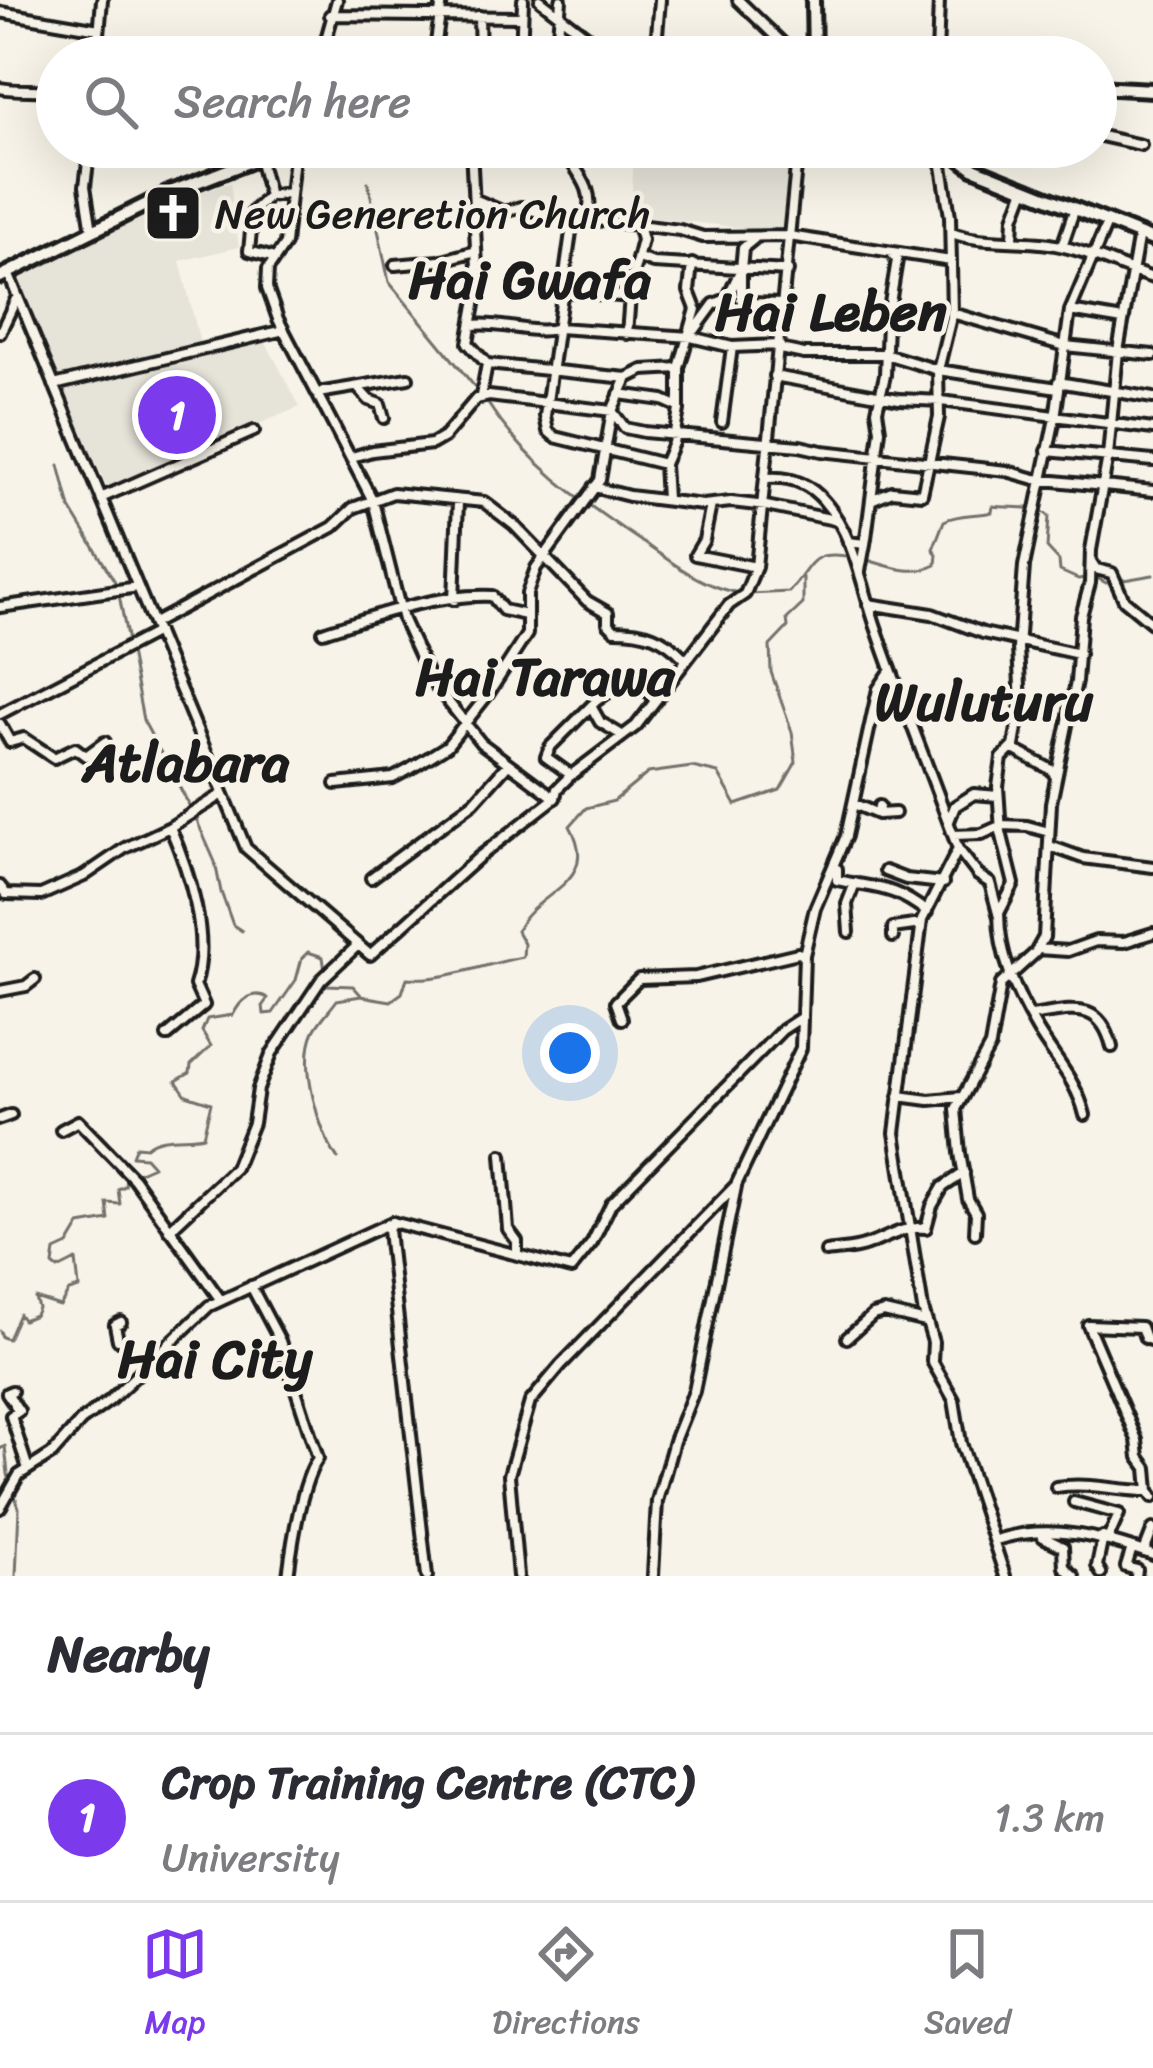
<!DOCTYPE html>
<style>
:root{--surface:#fff;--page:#f7f7f7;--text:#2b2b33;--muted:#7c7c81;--line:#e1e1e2;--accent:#7c3aed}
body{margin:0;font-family:Sriracha,sans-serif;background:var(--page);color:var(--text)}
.you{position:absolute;left:570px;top:1053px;width:42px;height:42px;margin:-30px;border:9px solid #fff;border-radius:50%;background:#1a73e8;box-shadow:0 0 0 18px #1a73e833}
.badge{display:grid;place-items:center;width:78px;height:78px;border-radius:50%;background:var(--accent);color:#fff;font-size:39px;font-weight:700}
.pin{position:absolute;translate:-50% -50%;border:6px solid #fff;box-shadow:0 3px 12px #0006}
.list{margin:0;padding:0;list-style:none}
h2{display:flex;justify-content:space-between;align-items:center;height:156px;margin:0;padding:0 48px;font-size:51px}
h2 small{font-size:39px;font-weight:400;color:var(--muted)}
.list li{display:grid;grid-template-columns:78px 1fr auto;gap:36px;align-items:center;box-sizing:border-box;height:168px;padding:0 48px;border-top:3px solid var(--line)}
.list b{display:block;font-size:45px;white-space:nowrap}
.list p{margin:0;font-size:39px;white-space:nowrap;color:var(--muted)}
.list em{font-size:39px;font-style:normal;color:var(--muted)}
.icon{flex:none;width:66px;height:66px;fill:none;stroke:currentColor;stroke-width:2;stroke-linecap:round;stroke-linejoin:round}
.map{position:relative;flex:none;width:1153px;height:1576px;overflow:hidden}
.search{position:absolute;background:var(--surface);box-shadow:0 12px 48px #0002;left:36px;right:36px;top:36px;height:132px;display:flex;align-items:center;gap:30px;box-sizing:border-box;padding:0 42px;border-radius:66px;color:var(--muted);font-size:45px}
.sheet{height:324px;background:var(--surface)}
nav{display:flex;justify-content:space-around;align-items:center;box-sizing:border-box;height:168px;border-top:3px solid var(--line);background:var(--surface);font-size:33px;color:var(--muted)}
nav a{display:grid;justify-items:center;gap:6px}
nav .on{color:var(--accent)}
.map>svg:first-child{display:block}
.built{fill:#e6e3d9}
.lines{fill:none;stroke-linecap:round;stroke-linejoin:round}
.stream{stroke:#72716c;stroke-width:3}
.minor-casing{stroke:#1c1c1c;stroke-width:16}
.major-casing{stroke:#1c1c1c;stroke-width:20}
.minor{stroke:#f7f3e8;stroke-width:8}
.major{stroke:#f7f3e8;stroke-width:10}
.labels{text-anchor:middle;stroke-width:9;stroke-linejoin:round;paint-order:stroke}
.poi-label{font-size:42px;fill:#1c1c1c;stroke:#f7f3e8;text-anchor:start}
.district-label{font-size:54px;font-weight:bold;fill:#1c1c1c;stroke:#f7f3e8}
</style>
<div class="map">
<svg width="1153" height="1576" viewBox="0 0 1153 1576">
<rect width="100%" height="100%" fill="#f7f3e8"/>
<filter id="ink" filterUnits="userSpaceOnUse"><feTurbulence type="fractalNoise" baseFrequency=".00833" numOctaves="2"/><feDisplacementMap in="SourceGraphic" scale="24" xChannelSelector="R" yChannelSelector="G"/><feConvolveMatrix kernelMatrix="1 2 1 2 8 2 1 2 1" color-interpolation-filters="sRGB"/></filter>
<g filter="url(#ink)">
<path class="built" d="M634,147H793L785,233L631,215Z
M230,183L239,247L180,261L201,347L82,375L57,376L15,279L163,208L173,236L165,202Z
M263,337L300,407L107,486L59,387Z"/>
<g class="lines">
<path class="stream" d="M368,182L389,282L479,392
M485,399C526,464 580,500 642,542C675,564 700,586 739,593
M59,465L70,508L117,585
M867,560C889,566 912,577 936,565L937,554L933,549L944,521C960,513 976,516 992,512L993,506C1011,509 1035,504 1049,516L1047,548L1059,561L1060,571L1078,579L1086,578
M1095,577L1106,583L1153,575
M749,594L789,592C814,564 809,549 852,557
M119,595L143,720L194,814L215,862L221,892L233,925L242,931
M325,981L327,985L353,986L361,995
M338,1159C318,1132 299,1063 314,1031C320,1020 330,1010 337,1000L361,996L391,1001L402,993L407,978C447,981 484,964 523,957L524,944L517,931C533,891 603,885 570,826L586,808L614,801L648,773L692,767L718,773L736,805L780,790L796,762L792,732L771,672L770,646L788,627L787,619L803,604V577
M141,1182L137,1173L153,1166L145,1157L132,1156L136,1146L146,1147C160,1134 187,1140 203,1136L211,1103L186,1095L176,1081L190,1073L191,1065L211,1046L202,1031L207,1019L233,1015C240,1001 252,989 268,998L263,1005L264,1014L273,1013L296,980L302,958L308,952L323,957L325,971
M0,1331L2,1337L8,1339L19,1314L23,1320L35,1315L38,1308L35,1298L60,1306L69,1291L79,1288L76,1260L58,1269L53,1265L55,1251L68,1245L80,1225L109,1220L107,1203L120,1204L118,1189L125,1186L126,1179L133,1185
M0,1449L5,1446L8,1474L19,1508L16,1576"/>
<g class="minor-casing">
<path id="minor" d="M540,0L614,57
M738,0L797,57
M0,12L99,29
M330,15L521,17
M479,16L480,57
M97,57L102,0
M321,57L337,0
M434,57L442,0
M521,57L523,0
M556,57L561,0
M655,57L660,0
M937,57L939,0
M0,88C20,92 37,88 57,92
M1096,135L1141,145
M90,147L85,186L92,231
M237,147L242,164
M295,147L285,244L268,269L267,288L278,319L373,501L403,620L430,679L481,743L555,798
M471,147L478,288L468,343L487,364L627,378L643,370L679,368
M562,147C574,171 597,187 587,217
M118,149L122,147
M259,158L269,196
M474,199L504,212L521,207L545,214L680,230L703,237L789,236L951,261
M573,218L545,416L548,431L555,437L664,464
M952,233C980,244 1023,239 1055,245C1089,251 1120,268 1153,278
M1013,238L1014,218L1025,189
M1062,246L1075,208
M275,258L249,251L253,211L269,196L288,193
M639,258L653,263L788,271
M395,265L439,261L476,251
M8,273L246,848L370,955L479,857L555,798L557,789L570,776L636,726L729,605L745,594L756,567L798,147
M741,273V299L748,303L784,304
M565,291L630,297
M1070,311L1123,320
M952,313L1065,346L1153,355
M473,325C501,321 534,336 558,328L691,337L732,347L780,345
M695,330L714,304L727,299L741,269L743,248L754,239
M0,333L16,299
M627,334L631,283L642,240L638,225
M780,349L804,354H885L938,370L1058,388
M774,376L899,399L941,401L1153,429
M1058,382L1153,398
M54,385L284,330
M358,388L369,400L380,404L384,418
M318,393L408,378
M619,394L663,400L679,407
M481,396L487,364
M722,422L732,347
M1047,451L1153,461
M352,457L372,451L432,444L444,437L476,399L489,396L612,411L625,428L644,432L800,446L822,451L1007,471L1035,479L1153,491
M767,478C790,476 809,483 824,501C855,536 862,588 877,630C902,703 932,775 958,849L922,920L895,1133L923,1309L933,1342L932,1361L954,1400L961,1443L1005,1576
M594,487L629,496L703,505L731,502L766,506L835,520
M103,497L254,431
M666,499L664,464L673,443L679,410V368L696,309L689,291L692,264
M871,500L892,491L922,494L939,417L938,370L952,313L950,216L939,147
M711,505L704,540L695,555L756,567
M848,542L865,544L866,538L880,430L877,410L885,375L887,322L897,260L891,252
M1091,561L1096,569L1112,573L1124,600L1153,624
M860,571L865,544
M454,600L458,502
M868,604L932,614L983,633L1079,654
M0,607L138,587
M154,623L333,527L353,508L393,493L484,502L514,525L587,601L608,613V623L615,630C644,630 664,636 685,659
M323,632C376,615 434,594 492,596L503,610L526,615
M591,706L600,722L620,734
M0,714L157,632
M0,724L10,742L24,738L54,758L75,748L86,756L105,742
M1013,749L1052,770L1055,776
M571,775L546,757L550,747L596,701L627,679L644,685L654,700
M336,784L393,778L410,769L447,746L489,693L527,634V593L536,568L600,480L612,411L627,378
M854,804L878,814L879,806
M878,814L895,813
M949,821L955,806L974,794L998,796
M953,835L982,834L1002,825L1027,826L1049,832
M1050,846L1083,858L1153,867
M958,849L978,875L990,883L999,917
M833,869H837V880C878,889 892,885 927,912
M885,871L906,879L943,883
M371,878L474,802L508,764
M0,886L6,894L41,895L84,876L125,848L170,827
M849,932L847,904L855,883
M893,937V928L921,924
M1038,949L1068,951L1096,941L1124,942L1153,933
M0,991L26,986L35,979
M1030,1016C1070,1011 1100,998 1112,1047
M622,1019L616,1002L639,979L696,977L798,953L804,955
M167,1036L204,1005L195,985C211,938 189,871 170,827L223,794
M899,1096L929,1100L961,1097
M1085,1115C1077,1082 1055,1059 1038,1031C1016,994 999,956 999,913L1014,884L1001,832L998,787L1002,758L1014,746L1021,704L1018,648L1024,566L1055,418L1070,311L1108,221
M0,1119L11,1115
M61,1130L78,1121L134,1179L220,1299
M502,1155L508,1229L517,1241V1255
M169,1230L235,1168L253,1123L258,1089L272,1053L321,980L358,945
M975,1233L976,1213L968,1199L960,1153L956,1109L990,1046L1001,984L1035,953L1044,937L1051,803L1076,682L1081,616L1090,583L1091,550L1108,456L1118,351L1139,234
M826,1252C839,1250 855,1250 867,1245C888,1238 902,1226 926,1228L932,1206L943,1187L964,1173
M251,1286L280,1341L318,1458C301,1482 292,1545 288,1576
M847,1338L873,1315L884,1312L926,1322
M118,1340L115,1325L121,1322
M12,1391L7,1393L19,1411L11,1416L28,1469
M1056,1487C1089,1482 1117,1491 1149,1491L1153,1497
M1149,1491L1147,1468L1139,1457L1137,1440L1088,1325L1141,1327L1145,1338L1153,1341
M1074,1502L1119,1514L1108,1539
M0,1508L19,1475L52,1454L81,1421L109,1401L209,1306L392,1222
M1043,1537L1063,1547L1064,1567L1074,1576
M996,1540C1049,1523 1103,1537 1153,1555
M1132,1548L1126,1567L1137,1570L1136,1576
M1144,1552L1153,1529
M1101,1573L1097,1566L1103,1537
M427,1576L390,1249L388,1229L392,1222L571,1269L592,1243L611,1204L782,1030L802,1017
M518,1576L509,1475L530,1402L561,1365L736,1185L801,1048L804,955L815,908L846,836L878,689L891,670
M653,1576L657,1501L674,1441L694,1391L736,1187"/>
</g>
<g class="major-casing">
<path id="major" d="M813,0L814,57
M539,57H600
M1096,87L1153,90
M946,147L973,168L1153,240
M0,277L171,192L287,147"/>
</g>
<use href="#minor" class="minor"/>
<use href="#major" class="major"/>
</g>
</g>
<defs>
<g id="church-square" transform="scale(3)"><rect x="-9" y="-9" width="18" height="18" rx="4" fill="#1c1c1c" stroke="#f7f3e8"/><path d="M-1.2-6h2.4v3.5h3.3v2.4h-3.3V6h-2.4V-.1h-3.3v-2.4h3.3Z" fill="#fff"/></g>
</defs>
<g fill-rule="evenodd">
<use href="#church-square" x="173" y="213"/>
</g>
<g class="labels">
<g class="poi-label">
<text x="215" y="228">New Generetion Church</text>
</g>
<g class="district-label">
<text x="530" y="298">Hai Gwafa</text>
<text x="831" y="330">Hai Leben</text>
<text x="545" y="695">Hai Tarawa</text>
<text x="984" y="720">Wuluturu</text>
<text x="186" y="781">Atlabara</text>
<text x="215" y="1377">Hai City</text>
</g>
</g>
</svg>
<div class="you"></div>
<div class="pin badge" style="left:177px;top:415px">1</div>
<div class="search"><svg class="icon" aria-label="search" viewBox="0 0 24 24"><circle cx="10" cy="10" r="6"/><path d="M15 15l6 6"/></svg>Search here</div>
</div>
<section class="sheet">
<h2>Nearby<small></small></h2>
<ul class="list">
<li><span class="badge">1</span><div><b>Crop Training Centre (CTC)</b><p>University</p></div><em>1.3 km</em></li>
</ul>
</section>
<nav>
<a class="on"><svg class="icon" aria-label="map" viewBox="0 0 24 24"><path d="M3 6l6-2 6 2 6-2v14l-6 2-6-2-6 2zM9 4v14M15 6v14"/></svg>Map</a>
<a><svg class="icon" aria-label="directions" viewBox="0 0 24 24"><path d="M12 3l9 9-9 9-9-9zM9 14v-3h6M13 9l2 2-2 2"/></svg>Directions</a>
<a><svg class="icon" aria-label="saved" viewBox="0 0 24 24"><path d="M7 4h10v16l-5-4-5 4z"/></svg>Saved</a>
</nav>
